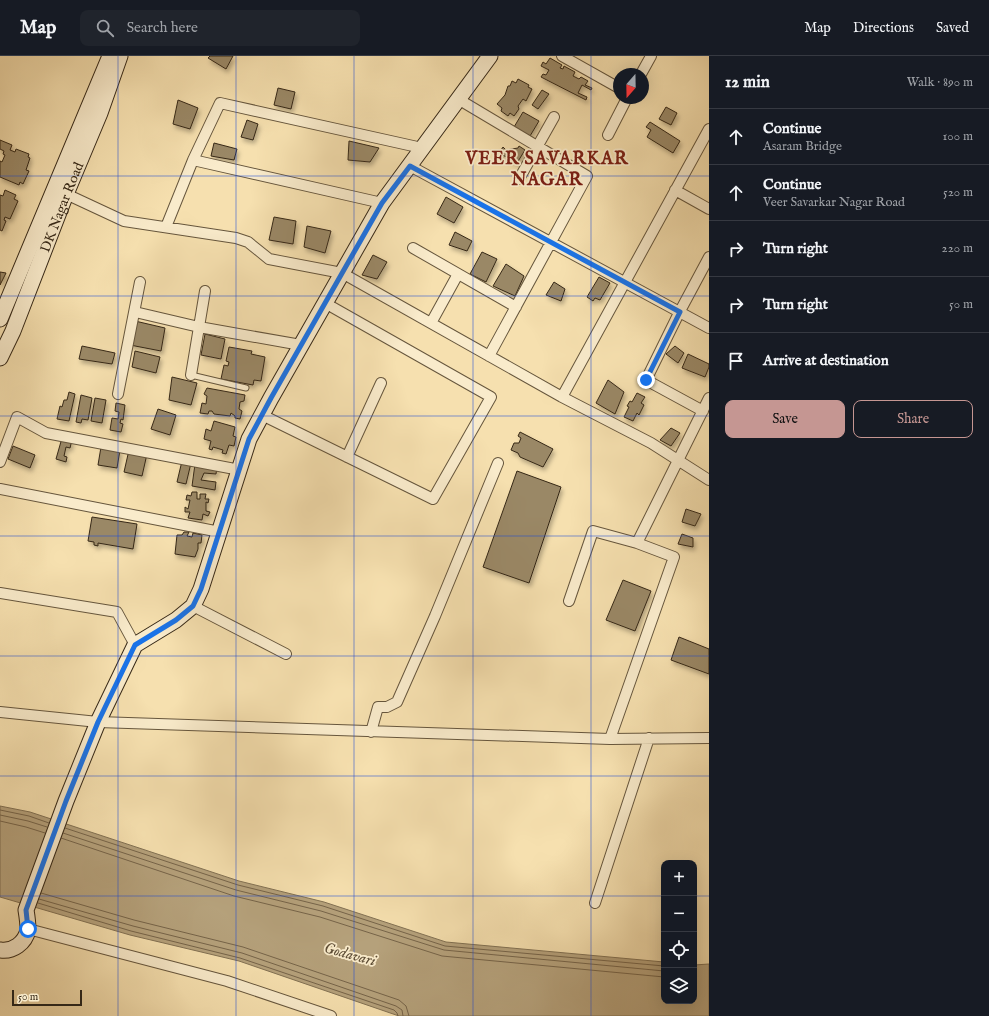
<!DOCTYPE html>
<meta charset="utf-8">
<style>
:root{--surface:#171b24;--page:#20242c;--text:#f1f3f6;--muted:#9ea1a6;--line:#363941;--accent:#c59692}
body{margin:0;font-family:"IM FELL English",serif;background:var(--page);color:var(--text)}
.controls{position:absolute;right:12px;bottom:12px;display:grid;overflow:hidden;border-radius:8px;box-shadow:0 4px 16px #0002}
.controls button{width:36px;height:36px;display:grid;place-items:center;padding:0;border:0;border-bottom:1px solid var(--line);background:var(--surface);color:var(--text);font:20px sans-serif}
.compass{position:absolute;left:613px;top:12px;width:36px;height:36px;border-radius:50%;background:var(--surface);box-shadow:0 4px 16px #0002;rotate:200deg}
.scale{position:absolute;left:12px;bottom:10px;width:70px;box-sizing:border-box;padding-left:4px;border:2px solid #362817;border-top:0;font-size:11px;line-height:14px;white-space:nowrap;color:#362817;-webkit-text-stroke:3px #f9ebcb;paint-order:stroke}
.stop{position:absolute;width:12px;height:12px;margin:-9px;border:3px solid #1a73e8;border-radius:50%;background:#fff}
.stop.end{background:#1a73e8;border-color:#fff;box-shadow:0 1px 4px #0008}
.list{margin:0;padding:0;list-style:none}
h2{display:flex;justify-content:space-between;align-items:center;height:52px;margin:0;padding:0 16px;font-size:17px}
h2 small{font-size:13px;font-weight:400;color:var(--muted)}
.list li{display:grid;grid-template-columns:26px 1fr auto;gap:12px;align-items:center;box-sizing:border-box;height:56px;padding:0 16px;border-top:1px solid var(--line)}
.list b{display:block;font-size:15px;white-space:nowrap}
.list p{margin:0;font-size:13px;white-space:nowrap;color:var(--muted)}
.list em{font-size:13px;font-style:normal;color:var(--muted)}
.actions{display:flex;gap:8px;padding:12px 16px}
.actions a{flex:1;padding:9px 0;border:1px solid var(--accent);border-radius:8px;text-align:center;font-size:14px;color:var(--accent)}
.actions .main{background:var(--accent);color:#111}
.icon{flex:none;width:22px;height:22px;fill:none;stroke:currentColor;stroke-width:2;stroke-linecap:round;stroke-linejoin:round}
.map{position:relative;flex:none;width:709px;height:960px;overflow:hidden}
header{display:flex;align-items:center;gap:24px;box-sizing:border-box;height:56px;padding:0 20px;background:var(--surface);border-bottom:1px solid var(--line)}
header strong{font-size:19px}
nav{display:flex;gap:22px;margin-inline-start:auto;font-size:14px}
.search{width:280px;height:36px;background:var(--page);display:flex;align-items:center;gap:10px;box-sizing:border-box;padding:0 14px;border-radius:8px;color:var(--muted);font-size:15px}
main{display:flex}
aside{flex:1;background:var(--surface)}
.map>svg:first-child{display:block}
.water{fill:#b5a17b;stroke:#827153}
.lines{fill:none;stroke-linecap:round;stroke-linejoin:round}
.shore{stroke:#766449;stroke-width:1}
.building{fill:#9a8866;stroke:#362817;filter:url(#shadow)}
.lane-casing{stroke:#66563d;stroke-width:7}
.street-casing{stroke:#66563d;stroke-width:12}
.secondary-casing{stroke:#362817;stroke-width:17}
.lane{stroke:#f9ebcb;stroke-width:5}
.street{stroke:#f9ebcb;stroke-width:10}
.secondary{stroke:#f9ebcb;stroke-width:15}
.route{stroke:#1a73e8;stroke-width:5}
.grid{fill:none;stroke:#1d4ed8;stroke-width:1;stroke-opacity:0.55}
.labels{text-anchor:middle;stroke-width:3.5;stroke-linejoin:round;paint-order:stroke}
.street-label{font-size:14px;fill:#362817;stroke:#f9ebcb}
.water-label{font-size:15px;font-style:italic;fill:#5c4c35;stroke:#f9ebcb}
.district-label{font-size:18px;font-weight:bold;letter-spacing:1px;fill:#7a1f14;stroke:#f9ebcb}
</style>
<header>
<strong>Map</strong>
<div class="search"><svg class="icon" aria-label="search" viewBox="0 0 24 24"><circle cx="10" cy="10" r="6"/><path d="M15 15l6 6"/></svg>Search here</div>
<nav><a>Map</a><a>Directions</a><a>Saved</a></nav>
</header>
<main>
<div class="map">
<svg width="709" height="960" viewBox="0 0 709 960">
<defs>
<filter id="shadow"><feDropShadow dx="2" dy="3.5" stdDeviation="2" flood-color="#0004"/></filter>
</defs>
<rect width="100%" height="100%" fill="#f6e0af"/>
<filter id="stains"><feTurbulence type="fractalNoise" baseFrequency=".005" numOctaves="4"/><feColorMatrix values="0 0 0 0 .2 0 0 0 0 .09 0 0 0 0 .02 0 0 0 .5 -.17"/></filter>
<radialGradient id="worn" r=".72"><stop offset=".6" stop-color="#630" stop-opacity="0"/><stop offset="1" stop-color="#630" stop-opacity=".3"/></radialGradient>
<path class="water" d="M0,750L30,756L239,825L324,846L446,886L664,906V945H694V909L709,908V960H399L239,905L130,879L0,841Z"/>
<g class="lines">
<path class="shore" d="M0,754L29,760L49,767
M0,759L28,765L47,771
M0,765L26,771L45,777
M65,772L238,829L323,850L445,890L664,910
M63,777L236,834L321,855L444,894L664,915
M61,782L234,840L320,861L442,900L664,921
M41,837L134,864L243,891L399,944L406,950L409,960
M39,843L133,870L242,897L396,950L402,954L403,960
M38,847L131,875L240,902L394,954L397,957L398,960"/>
</g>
<path class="building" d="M210,0H233L226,13L208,2Z
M550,2L562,9L560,12L563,13L564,10L575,16L573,20L579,23L581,21L588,25L585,29L592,32L591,34L582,29L578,37L587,41L586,44L541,21L543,18L546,19L549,14L541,10L543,6L546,8Z
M518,23L529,29L528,31L532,33L526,45L523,43L518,50L519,53L514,60L510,57L508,60L501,55L502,52L497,48L505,39L508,30H510L512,25L516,27Z
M278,32L295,36L291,53L274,49Z
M542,34L549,38L538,53L532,49Z
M178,44L198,52L190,73L173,68Z
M666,51L677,57L671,69L659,63Z
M523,56L539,65L530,80L514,71Z
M247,64L258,68L253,84L241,81Z
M650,66L680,85L673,97L647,81L651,74L646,71Z
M0,84L12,89L10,94L15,96L16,93L29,98L28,101L30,102L26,114L29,115L23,128L20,126L19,129L0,121V105L2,106L5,99L3,98L4,95L0,93Z
M349,85L379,92L370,106L348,104Z
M214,87L237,93L234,104L211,100Z
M519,90L525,94L517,107L499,97L503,91L506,94L518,92Z
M5,134L16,139L14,143L18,145L10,163L5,161L4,164L6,165L2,175L0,174V139L3,140Z
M446,141L463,151L454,167L437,158Z
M274,161L296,165L293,188L269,184Z
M307,170L331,175L325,197L304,191Z
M455,176L472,185L467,195L449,189Z
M482,196L497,203L486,226L470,218Z
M373,199L387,206L377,223L362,219Z
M506,208L524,220L515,240L493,230Z
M0,216L6,217L0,229Z
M599,221L610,227L600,244L595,242L593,245L587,241Z
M554,226L565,233L561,245L546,239Z
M135,265L165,272L161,295L130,289Z
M205,278L225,283L221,303L201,299Z
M82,290L115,297L112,308L79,303Z
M675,290L684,297L678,307L666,298Z
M229,291L252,295L251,298L265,301L261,325L254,324L253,329L221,323L224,309L228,310L229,306L226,305Z
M135,295L160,301L156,317L132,311Z
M688,298L709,308V311L705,321L682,312Z
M172,321L197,327L191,349L169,344Z
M608,324L624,336L615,358L596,347Z
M207,332L245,339L244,345L240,346L239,353L242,355L240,363L235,362V360L231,357L230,360L214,358L212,355H209L208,358L200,357L202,347L206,348L207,340L204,338Z
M69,336L75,338L69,365L57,363L60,350L62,351L64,344H67Z
M637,337L645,341L641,347L644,349L639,359L637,357L633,365L624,361L629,351L627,350L630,345L632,346Z
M81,339L92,342L88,364L82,363L81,367L76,366Z
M95,342L106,344L102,367L91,365Z
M116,347L125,349L123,364L121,363L120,367L123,368L121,376L110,374L112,362L118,363L119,356L115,355Z
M158,353L176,359L170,379L151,373Z
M214,365L235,371L233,380L236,381L234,390L229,389L226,398L222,397L223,394L213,391L212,394L209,393L211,385L204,383L206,373L211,375Z
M671,372L680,377L671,390L660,384Z
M520,376L553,393L543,411L520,401L518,397L511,394L514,387H519L521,382L518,380Z
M62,382L72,384L70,392L66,391L64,400L67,401L66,406L56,403Z
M13,390L35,399L30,412L8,403Z
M101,391L120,394L117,412L98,409Z
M129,394L147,398L142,420L124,416Z
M182,405L191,407L186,428L177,426Z
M195,408L217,411L216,418L204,417L201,424L216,426L215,434L192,430Z
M517,415L561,431L529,527L483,511Z
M192,436H197V443H200V438H206L205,443H209L208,447L206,446V455L210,456L208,460L203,458L202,464L188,462L190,456H185V451L188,453L190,444H186L187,439L191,440Z
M686,453L701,458L695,470L682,466Z
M92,461L137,468L133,493L98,487V490L94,489V486L88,485Z
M184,476H189L187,480L192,481L193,477L202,479L201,487H198V493L195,501L175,498L177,479H182Z
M682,478L693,482V491L678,488Z
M623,524L651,535L635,575L606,564Z
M679,581L709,593V618L671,604Z"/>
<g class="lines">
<g class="lane-casing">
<path id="lane" d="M191,319L246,332"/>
</g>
<g class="street-casing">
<path id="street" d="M562,0L619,32
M641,18L651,0
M458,43L587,120L489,300
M608,79L627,42
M410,110L709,272
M519,123L554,61
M675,134L709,153
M66,138L124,165L236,182L248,186L269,203L342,217L562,341L651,387L709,424
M382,147L193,104L220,47L422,92
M166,171L193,104
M413,192L516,251
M135,256L199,271L301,289
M431,267L458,218
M191,319L205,235
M118,338L140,226
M562,341L709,73
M703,355L646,324L679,257L709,201
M262,359L433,443L491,341L325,247
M347,401L381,327
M0,406L17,361L46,377L240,414
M0,433L220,476
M0,537L117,556L135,589
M569,545L593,475L637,487
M193,550L286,598
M0,656L98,666L610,683L709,682
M371,676L378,651H387L397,646L435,560L498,407
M610,683L674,501L637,487L709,342
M595,847L649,682
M28,873L227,925L331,960"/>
</g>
<g class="secondary-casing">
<g id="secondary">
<path d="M0,263L110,0"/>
<path id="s1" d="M0,302L13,275L66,138L100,57L120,0"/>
<path d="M0,894C13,896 25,887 28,874C28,868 27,860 26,854L66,745L98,666L135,589L176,564L193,550L201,533L249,383L271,342L382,147L490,0"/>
</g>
</g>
<use href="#lane" class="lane"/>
<use href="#street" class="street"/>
<use href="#secondary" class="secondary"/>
</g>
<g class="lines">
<path class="route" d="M28,873L26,854L66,745L98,666L135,589L176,564L193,550L201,533L249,383L271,342L382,147L410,110L680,256L646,324"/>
</g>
<path class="grid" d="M118,0V960M236,0V960M354,0V960M473,0V960M591,0V960M0,120H709M0,240H709M0,360H709M0,480H709M0,600H709M0,720H709M0,840H664M694,840H709"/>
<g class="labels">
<g class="street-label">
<text dy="5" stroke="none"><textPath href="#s1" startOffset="163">DK Nagar Road</textPath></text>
</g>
<g class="water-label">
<text transform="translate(350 898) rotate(15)" y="5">Godavari</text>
</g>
<g class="district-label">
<text x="547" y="108">VEER SAVARKAR<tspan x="547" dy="21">NAGAR</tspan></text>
</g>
</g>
<rect width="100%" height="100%" filter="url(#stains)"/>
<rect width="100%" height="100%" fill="url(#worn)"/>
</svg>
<div class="controls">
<button>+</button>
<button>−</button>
<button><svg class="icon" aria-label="locate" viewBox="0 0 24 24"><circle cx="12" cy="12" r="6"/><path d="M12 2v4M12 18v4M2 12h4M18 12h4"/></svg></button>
<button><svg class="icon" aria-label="layers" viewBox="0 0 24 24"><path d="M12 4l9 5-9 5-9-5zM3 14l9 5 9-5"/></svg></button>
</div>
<svg class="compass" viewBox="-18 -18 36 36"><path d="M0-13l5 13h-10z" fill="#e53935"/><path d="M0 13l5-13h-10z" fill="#9ea1a6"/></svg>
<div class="scale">50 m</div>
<div class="stop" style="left:28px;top:873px"></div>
<div class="stop end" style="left:646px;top:324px"></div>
</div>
<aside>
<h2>12 min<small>Walk · 890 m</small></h2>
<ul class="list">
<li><svg class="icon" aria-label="ahead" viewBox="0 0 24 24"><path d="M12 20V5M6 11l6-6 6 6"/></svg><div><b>Continue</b><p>Asaram Bridge</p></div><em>100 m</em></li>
<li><svg class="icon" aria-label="ahead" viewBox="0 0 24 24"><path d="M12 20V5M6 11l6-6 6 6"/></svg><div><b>Continue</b><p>Veer Savarkar Nagar Road</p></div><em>520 m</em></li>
<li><svg class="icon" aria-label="right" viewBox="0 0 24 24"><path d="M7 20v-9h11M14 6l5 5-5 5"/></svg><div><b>Turn right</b></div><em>220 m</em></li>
<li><svg class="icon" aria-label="right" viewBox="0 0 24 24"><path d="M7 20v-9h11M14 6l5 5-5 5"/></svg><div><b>Turn right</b></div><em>50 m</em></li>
<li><svg class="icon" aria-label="arrive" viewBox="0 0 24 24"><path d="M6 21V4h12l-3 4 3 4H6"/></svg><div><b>Arrive at destination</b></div></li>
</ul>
<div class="actions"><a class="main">Save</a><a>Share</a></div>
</aside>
</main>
